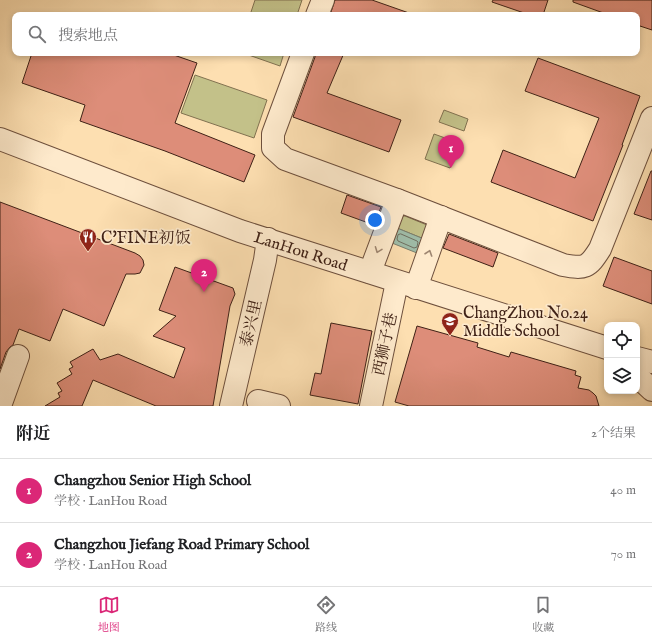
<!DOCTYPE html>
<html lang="zh">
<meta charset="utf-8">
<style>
:root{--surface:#fff;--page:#f6f6f6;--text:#202124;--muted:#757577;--line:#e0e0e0;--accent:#db2777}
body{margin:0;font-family:"IM FELL English","Noto Serif SC",serif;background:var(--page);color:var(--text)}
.controls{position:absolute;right:12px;bottom:12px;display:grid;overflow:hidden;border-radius:8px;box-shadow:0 2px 6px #0003}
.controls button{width:36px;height:36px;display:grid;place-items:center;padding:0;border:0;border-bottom:1px solid var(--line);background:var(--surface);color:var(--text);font:20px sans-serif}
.you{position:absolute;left:375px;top:220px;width:14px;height:14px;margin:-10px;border:3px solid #fff;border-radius:50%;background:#1a73e8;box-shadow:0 0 0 6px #1a73e833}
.badge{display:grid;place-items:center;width:26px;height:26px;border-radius:50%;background:var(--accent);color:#fff;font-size:13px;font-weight:700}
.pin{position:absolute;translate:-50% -33px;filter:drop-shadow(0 1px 2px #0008)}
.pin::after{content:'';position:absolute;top:21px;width:14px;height:12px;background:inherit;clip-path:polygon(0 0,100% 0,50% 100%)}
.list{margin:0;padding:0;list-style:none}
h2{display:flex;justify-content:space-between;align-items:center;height:52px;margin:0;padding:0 16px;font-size:17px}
h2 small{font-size:13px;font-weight:400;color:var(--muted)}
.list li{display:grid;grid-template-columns:26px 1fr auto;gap:12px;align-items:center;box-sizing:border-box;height:64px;padding:0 16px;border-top:1px solid var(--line)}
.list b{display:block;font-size:15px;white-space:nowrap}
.list p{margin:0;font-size:13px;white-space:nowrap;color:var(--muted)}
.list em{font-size:13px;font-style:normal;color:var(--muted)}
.icon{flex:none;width:22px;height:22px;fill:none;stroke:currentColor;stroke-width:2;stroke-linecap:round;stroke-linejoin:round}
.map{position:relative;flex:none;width:652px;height:406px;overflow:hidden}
.search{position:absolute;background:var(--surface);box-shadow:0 2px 6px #0003;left:12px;right:12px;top:12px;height:44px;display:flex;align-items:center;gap:10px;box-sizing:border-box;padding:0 14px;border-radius:8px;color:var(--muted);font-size:15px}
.sheet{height:180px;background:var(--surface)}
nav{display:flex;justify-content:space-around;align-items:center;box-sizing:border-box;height:56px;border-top:1px solid var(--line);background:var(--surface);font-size:11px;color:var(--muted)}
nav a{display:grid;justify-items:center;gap:2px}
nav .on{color:var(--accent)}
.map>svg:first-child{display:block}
.green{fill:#c3c189;stroke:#817150}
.water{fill:#9fbda9;stroke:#797f6e}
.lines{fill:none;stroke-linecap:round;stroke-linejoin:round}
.shore{stroke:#6f6f60;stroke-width:1}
.building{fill:#dd8d79;stroke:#3f2116}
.minor-casing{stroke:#6e503d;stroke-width:24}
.minor{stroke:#feeacc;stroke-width:22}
.oneway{stroke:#9e8671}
.labels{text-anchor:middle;stroke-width:3.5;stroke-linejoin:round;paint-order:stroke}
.poi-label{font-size:16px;fill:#3f2116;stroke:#feeacc;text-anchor:start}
.street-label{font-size:16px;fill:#3f2116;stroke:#feeacc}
</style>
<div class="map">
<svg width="652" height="406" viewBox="0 0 652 406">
<rect width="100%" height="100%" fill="#fddfb1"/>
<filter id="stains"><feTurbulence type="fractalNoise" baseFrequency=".005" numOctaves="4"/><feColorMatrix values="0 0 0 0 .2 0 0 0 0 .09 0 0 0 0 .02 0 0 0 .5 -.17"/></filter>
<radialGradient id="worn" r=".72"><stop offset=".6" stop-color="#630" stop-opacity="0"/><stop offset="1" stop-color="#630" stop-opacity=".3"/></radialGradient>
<path class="green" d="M255,0H302L297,15H250Z
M243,53H284L280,66Z
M195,75L267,100L254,138L181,113Z
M444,110L468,119L464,131L439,122Z
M434,134L459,143L450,168L425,159Z
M402,216H405L427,225L424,239L397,228Z"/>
<path class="water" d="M397,228L424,239L417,253L392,243Z"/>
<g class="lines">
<path class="shore" d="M401,234L417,241L418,242L417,247L414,248L398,241L397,239L398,235Z"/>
</g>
<path class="building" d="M335,0H372L409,13L408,15H330Z
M493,0H548L543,15H530L492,2Z
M573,0H652V30L637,25V15H609L573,2Z
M32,53H168L197,63L175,123L255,155L244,182L165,151L80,121L85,105L22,83Z
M315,53H344L327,93L401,120L389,152L293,117L315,57Z
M538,58L640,96L622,145H623L593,221L491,182L503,150L575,178L599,118L525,91Z
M651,171H652V220L634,214Z
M347,195L381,207L374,225L341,213Z
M0,202L135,253L140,256L143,260L144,265L140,273L135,274H126L104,326L63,309L50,341L19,329L13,345L10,347L6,352L0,369Z
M449,234L498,253L493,267L443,248Z
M614,257L652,271V304L603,286Z
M175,267L233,288L235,294L230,306L213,406H156L93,380L82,406H45L60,397L58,393L62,391L57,383L72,374L69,369L73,367L70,362L93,349L100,360L118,354L174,378L185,348L153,336L176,316L159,310Z
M331,323L372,331L358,404L310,395L315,373L321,374Z
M417,326L478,343L477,347L509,357L511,352L576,371L575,375L581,377L578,388L589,390L593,393L596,396L599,406H409L395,402Z"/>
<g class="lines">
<g class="minor-casing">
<g id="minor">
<path d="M317,15L323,0"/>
<path d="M303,53L273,134V148L285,159L397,200L563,265C585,269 588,268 600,249L652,118"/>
<path id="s1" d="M0,139L240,231L607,348"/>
<path d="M370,272L397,200"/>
<path d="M416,288L441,217"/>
<path d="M637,358L652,362"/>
<path d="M637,376L652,390"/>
<path d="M258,401L279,406"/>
<path d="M0,406L18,356"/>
<path d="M231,406L265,260L268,239"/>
<path d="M371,406L397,282"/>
</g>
</g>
<use href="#minor" class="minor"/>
</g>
<defs><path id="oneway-chevron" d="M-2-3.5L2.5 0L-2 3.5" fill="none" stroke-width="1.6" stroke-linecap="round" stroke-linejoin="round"/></defs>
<g class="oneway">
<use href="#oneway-chevron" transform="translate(378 250) rotate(111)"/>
<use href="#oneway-chevron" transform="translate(429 253) rotate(-71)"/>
</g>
<defs>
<g id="restaurant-pin" transform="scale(0.9)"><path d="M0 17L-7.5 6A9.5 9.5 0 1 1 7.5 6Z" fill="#8f2418" stroke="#feeacc"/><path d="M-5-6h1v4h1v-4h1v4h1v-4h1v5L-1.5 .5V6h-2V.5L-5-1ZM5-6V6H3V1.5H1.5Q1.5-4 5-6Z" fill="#fff"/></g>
<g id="school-pin" transform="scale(0.9)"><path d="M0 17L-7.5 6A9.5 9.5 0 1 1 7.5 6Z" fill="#8f2418" stroke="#feeacc"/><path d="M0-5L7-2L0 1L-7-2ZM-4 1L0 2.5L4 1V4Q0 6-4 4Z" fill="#fff"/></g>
</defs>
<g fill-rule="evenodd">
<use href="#restaurant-pin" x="88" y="237"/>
<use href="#school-pin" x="450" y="321"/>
</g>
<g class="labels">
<g class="poi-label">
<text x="101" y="243">C'FINE初饭</text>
<text x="463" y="318">ChangZhou No.24<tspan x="463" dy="18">Middle School</tspan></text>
</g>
<g class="street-label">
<text dy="6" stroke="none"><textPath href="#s1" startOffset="321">LanHou Road</textPath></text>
<text transform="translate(250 323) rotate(-77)" y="6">泰兴里</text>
<text transform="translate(384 344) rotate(-78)" y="6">西狮子巷</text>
</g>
</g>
<rect width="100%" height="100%" filter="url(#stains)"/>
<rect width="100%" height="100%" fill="url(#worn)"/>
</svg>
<div class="controls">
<button><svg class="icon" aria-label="locate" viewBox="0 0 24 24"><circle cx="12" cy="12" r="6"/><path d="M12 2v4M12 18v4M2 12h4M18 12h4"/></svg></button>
<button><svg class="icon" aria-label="layers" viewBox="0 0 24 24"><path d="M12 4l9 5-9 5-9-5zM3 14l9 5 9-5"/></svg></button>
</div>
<div class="you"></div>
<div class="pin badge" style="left:451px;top:168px">1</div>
<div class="pin badge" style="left:204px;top:292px">2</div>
<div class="search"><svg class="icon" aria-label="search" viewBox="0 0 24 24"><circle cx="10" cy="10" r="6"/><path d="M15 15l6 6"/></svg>搜索地点</div>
</div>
<section class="sheet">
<h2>附近<small>2个结果</small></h2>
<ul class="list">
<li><span class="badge">1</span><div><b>Changzhou Senior High School</b><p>学校 · LanHou Road</p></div><em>40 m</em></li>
<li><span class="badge">2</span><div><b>Changzhou Jiefang Road Primary School</b><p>学校 · LanHou Road</p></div><em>70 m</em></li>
</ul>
</section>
<nav>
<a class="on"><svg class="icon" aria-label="map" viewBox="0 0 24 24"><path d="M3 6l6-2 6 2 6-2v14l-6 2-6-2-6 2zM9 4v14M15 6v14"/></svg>地图</a>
<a><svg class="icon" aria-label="directions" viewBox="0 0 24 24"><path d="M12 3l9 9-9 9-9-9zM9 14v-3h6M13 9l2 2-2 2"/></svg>路线</a>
<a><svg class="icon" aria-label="saved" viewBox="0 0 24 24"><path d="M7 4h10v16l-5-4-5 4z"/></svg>收藏</a>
</nav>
